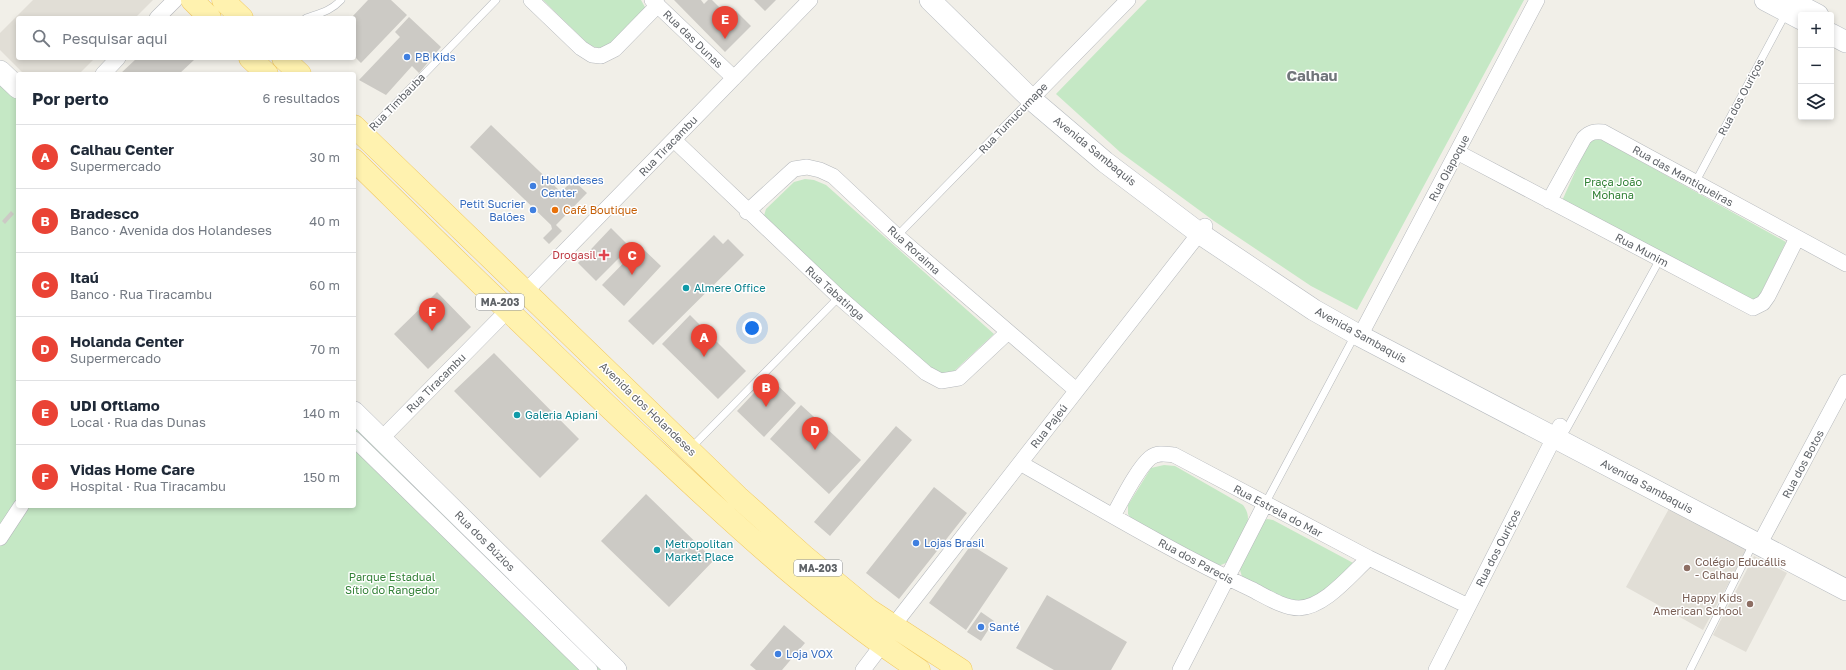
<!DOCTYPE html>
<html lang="pt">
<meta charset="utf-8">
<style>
:root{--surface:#fff;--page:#f2f2f3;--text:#1f2937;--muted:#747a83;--line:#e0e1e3;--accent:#ea4335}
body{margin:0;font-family:"Golos Text",sans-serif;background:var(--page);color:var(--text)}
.controls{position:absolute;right:12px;top:12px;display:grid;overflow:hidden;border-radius:4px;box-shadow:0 2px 6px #0003}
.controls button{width:36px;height:36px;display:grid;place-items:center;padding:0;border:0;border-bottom:1px solid var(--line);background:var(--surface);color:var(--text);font:20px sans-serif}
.you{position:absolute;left:752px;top:328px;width:14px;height:14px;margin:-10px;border:3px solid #fff;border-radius:50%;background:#1a73e8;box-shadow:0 0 0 6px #1a73e833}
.badge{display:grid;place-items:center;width:26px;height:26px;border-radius:50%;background:var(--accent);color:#fff;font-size:13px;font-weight:700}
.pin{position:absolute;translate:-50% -33px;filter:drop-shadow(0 1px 2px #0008)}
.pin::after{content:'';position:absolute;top:21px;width:14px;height:12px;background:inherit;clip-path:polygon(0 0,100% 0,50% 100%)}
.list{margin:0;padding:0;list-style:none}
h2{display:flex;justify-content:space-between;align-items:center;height:52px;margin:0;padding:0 16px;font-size:17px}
h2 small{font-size:13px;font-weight:400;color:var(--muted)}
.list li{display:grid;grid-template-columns:26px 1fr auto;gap:12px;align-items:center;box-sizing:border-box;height:64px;padding:0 16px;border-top:1px solid var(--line)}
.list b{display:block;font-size:15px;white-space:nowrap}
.list p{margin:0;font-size:13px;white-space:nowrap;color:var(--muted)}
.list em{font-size:13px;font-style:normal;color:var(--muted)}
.icon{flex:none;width:22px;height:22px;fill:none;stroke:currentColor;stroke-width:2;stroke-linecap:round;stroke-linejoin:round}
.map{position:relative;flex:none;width:1846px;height:670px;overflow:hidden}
.search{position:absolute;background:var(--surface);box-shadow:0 2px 6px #0003;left:16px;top:16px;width:340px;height:44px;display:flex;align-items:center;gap:10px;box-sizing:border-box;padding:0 14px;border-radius:4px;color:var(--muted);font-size:15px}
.panel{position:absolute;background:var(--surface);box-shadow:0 2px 6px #0003;left:16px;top:72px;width:340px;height:436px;border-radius:4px}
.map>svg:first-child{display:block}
.education{fill:#e1ded6}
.green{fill:#c5e8c5}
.building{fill:#cccac5}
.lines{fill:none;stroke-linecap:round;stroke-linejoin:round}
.lane-casing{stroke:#b5b8bc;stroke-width:8}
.street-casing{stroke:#b5b8bc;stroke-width:16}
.secondary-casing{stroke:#b6babf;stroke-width:22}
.primary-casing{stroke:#f2c960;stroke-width:23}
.lane{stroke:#fff;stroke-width:7}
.street{stroke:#fff;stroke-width:15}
.secondary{stroke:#fff;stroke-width:21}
.primary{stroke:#fff2af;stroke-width:22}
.shop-dot{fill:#3f7fe0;stroke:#fff;stroke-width:1.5}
.food-dot{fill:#e8710a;stroke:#fff;stroke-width:1.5}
.health-dot{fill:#e0444e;stroke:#fff;stroke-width:1.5}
.culture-dot{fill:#0f9aa8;stroke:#fff;stroke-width:1.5}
.education-dot{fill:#8d6e63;stroke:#fff;stroke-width:1.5}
.labels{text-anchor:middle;stroke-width:3;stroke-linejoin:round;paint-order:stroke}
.shield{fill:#fff;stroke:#8f9295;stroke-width:1}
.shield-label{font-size:10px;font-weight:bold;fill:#5f6368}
.street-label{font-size:11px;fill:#5f6368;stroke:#fff}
.shop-label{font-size:11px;fill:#366cbe;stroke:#fff;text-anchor:start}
.park-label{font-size:11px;fill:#348238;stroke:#fff}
.food-label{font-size:11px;fill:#c56008;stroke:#fff;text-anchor:start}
.health-label{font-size:11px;fill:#be3a42;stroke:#fff;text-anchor:end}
.culture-label{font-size:11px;fill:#0d838f;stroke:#fff;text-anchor:start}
.education-label{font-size:11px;fill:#785e54;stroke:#fff;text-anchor:start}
.district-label{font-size:15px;font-weight:bold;fill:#70757a;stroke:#fff}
</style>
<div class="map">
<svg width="1846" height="670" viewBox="0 0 1846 670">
<rect width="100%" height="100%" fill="#f1efe8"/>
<path class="education" d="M33,0H153L135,18H18V58H95L79,74H24L0,50V33Z
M1671,505L1748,548L1703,630L1626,587Z
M1754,556L1787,573L1746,652L1713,635Z"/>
<path class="green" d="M543,0H641L646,9L611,44L601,49L589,45Z
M1147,0H1524L1357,310L1311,286L1214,221L1120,152L1056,94Z
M0,82L18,99V506H354V424L602,670H0Z
M1597,137L1786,242L1758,299L1749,301L1561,203L1590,139Z
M805,179L814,180L826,185L994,334L952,373L943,375L930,368L763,219L766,209L794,182Z
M1164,465L1175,466L1243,505C1248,512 1249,517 1247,525L1228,562L1216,567L1133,521L1128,514V505L1151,468Z
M1267,519L1273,520L1357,565L1312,601L1296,603L1243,580L1240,570L1241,563L1262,522Z"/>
<path class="building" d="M368,0H391L407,15L361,63L354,56V18H351Z
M674,0H701L704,4L708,0H712L729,17L736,11L751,26L725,52Z
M754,0H776L765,11Z
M409,17L441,47L419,73L412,66L386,95L359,80L400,37L395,32Z
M137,58H192L194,60L179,74H120Z
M491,125L561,192L573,180L587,193L556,225L562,231L549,244L543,238L552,229L551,225L470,147Z
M11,211L14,214L5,224L2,221Z
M611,228L630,247L596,281L578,263Z
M714,235L723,244L728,239L744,255L653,345L628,321Z
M640,246L661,266L624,306L602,285Z
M437,292L471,327L428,369L394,334Z
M690,315L746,371L718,399L662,344Z
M494,353L579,439L540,478L454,391Z
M769,377L796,403L764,437L737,411Z
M801,405L861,460L829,494L770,439Z
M896,426L912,440L830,536L814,522Z
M934,487L967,513L899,599L866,573Z
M646,494L714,560L669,607L601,541Z
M971,545L1008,568L966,630L929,603Z
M1047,595L1127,642L1111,670H1054L1016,648Z
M981,612L994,621L981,641L967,632Z
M784,625L805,643L782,670H756L750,665Z"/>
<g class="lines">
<g class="lane-casing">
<path id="lane" d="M306,18C320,13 331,11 341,0
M365,135L496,0
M1695,183L1786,13
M897,236L1030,100
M1566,430L1660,259
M691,448L839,297
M1265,504L1355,335
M1690,670L1753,544"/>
</g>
<g class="street-casing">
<path id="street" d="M531,0L581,48L592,55L601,56L615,49L658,5
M652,0L734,78
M157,18L175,0
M103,74L118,58
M1031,99L1128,0
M674,140L839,297L926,373L941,381L959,378L1007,333
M1457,152L1753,308L1763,303L1768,296L1797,238
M1549,201L1584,138C1590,132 1595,131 1603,132L1846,264
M747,212L794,169L807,167L820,170L833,176L897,236L1076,390
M526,291L810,0
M1360,336L1537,0
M382,438L508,310
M354,439L590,670
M1020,463C1096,506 1172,552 1251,589C1265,596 1283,608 1299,608C1325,607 1350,575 1369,558
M1113,516C1122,500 1137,469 1150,458C1157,452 1166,454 1174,455L1369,558L1468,606
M0,538L21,506
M1759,545L1846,382
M893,626L1205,226
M863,670L882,645
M1180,670L1265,504
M1436,670L1560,426"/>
</g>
<g class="secondary-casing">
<path id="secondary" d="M930,0L1031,99L1105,162L1199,233L1314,310L1360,336L1846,590
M1765,0L1801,19
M1789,0L1818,15
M1831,34L1846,42
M0,71L18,88
M354,412L616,670"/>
</g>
<g class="primary-casing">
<path id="primary" d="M192,0L210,18
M223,0L242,18
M250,58L267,74
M283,58L300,74
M354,126L738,497L804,556L869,610L961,670
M354,160C454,258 554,357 657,452C740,530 824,607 919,670"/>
</g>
<use href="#lane" class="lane"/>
<use href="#street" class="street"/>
<use href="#secondary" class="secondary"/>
<use href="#primary" class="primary"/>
</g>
<g class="shop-dot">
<circle cx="407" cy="57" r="4"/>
<circle cx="533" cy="186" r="4"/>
<circle cx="533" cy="210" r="4"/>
<circle cx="916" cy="543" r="4"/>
<circle cx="981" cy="627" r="4"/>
<circle cx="778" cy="654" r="4"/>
</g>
<circle class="food-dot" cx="555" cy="210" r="4"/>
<path class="health-dot" d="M602 249h4v4h4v4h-4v4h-4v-4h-4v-4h4z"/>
<g class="culture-dot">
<circle cx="686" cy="288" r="4"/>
<circle cx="517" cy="415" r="4"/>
<circle cx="657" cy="550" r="4"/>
</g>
<g class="education-dot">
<circle cx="1687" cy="568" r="4"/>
<circle cx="1750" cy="604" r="4"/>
</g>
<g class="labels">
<g class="shield">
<rect x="476" y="294" width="48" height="16" rx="3"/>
<rect x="794" y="560" width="48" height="16" rx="3"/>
</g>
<g class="shield-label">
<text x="500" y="306">MA-203</text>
<text x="818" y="572">MA-203</text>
</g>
<g class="street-label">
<text transform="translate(693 39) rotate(44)" y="4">Rua das Dunas</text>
<text transform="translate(1741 97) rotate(-62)" y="4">Rua dos Ouriços</text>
<text transform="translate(397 102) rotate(-46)" y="4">Rua Timbauba</text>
<text transform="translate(1013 118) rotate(-46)" y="4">Rua Tumucumape</text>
<text transform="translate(668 146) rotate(-46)" y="4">Rua Tiracambu</text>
<text transform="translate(1095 151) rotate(39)" y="4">Avenida Sambaquis</text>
<text transform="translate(1449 168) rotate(-62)" y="4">Rua Oiapoque</text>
<text transform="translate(1683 176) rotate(29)" y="4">Rua das Mantiqueiras</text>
<text transform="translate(914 250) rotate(42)" y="4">Rua Roraima</text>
<text transform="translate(1642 250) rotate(28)" y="4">Rua Munim</text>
<text transform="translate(835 293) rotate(42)" y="4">Rua Tabatinga</text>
<text transform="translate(1361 335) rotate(29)" y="4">Avenida Sambaquis</text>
<text transform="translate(436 383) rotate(-45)" y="4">Rua Tiracambu</text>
<text transform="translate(648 409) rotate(44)" y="4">Avenida dos Holandeses</text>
<text transform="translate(1049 426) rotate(-52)" y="4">Rua Pajeú</text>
<text transform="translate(1803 464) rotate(-62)" y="4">Rua dos Botos</text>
<text transform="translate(1647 486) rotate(28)" y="4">Avenida Sambaquis</text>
<text transform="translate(1278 511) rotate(28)" y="4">Rua Estrela do Mar</text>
<text transform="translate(485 541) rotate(45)" y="4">Rua dos Búzios</text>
<text transform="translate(1498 548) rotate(-63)" y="4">Rua dos Ouriços</text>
<text transform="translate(1196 561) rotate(28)" y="4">Rua dos Parecis</text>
</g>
<g class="shop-label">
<text x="415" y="61">PB Kids</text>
<text x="541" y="184">Holandeses<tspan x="541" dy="13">Center</tspan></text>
<text x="525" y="208" text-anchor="end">Petit Sucrier<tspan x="525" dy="13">Balões</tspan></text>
<text x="924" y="547">Lojas Brasil</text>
<text x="989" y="631">Santé</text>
<text x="786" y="658">Loja VOX</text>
</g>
<g class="park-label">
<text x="1613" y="186">Praça João<tspan x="1613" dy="13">Mohana</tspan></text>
<text x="392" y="581">Parque Estadual<tspan x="392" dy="13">Sítio do Rangedor</tspan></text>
</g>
<g class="food-label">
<text x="563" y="214">Café Boutique</text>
</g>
<g class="health-label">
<text x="596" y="259">Drogasil</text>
</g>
<g class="culture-label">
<text x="694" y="292">Almere Office</text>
<text x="525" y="419">Galeria Apiani</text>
<text x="665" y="548">Metropolitan<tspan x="665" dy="13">Market Place</tspan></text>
</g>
<g class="education-label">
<text x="1695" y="566">Colégio Educállis<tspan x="1695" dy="13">- Calhau</tspan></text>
<text x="1742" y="602" text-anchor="end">Happy Kids<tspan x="1742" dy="13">American School</tspan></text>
</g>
<g class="district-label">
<text x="1312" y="81">Calhau</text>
</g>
</g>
</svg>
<div class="controls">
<button>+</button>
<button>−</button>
<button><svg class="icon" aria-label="layers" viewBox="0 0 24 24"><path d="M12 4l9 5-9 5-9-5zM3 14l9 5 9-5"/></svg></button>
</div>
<div class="you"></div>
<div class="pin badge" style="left:704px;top:357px">A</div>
<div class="pin badge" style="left:766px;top:407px">B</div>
<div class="pin badge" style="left:632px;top:275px">C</div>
<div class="pin badge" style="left:815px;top:450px">D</div>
<div class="pin badge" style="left:725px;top:39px">E</div>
<div class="pin badge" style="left:432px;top:331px">F</div>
<div class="search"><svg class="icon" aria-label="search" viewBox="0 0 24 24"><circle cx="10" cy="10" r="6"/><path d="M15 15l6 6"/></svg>Pesquisar aqui</div>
<section class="panel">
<h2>Por perto<small>6 resultados</small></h2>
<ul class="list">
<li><span class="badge">A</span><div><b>Calhau Center</b><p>Supermercado</p></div><em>30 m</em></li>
<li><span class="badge">B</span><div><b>Bradesco</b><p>Banco · Avenida dos Holandeses</p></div><em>40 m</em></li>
<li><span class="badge">C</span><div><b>Itaú</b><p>Banco · Rua Tiracambu</p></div><em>60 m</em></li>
<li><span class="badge">D</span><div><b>Holanda Center</b><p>Supermercado</p></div><em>70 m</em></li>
<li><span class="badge">E</span><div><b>UDI Oftlamo</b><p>Local · Rua das Dunas</p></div><em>140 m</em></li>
<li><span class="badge">F</span><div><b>Vidas Home Care</b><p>Hospital · Rua Tiracambu</p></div><em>150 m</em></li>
</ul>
</section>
</div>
